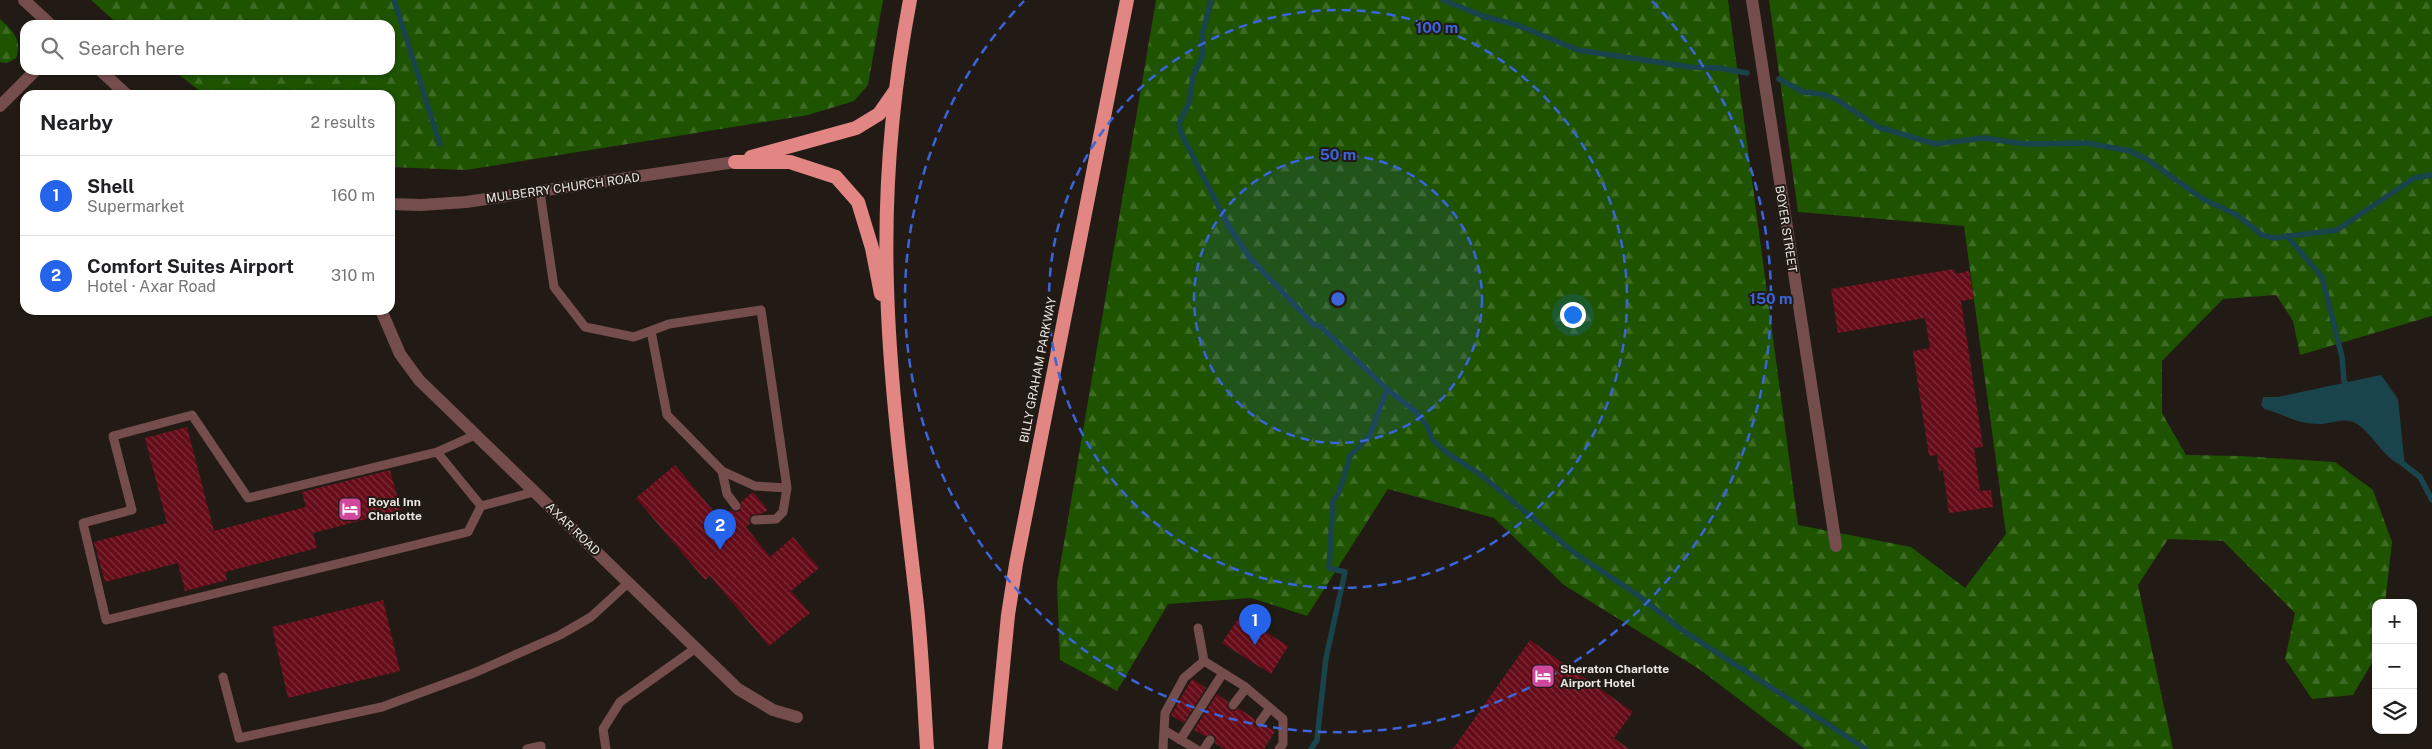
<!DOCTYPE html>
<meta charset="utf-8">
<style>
:root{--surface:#fff;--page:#f6f6f6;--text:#202124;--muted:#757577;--line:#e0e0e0;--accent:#2563eb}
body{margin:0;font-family:"Public Sans",sans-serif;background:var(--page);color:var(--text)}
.controls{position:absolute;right:15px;bottom:15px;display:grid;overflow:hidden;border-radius:10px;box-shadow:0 1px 4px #0004}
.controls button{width:45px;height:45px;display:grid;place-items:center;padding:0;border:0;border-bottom:1px solid var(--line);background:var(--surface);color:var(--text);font:25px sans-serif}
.you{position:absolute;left:1572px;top:314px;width:18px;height:18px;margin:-12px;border:4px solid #fff;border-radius:50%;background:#1a73e8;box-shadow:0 0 0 8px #1a73e833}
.badge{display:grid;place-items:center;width:32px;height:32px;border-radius:50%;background:var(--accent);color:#fff;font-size:16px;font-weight:700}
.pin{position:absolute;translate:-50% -41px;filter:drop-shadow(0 1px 2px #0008)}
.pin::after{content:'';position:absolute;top:26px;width:18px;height:15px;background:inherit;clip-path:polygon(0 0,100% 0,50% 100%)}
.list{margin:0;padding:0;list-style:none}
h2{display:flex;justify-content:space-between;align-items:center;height:65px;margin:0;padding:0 20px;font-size:21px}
h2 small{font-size:16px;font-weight:400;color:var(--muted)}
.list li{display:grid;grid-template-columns:32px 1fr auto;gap:15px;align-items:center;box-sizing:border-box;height:80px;padding:0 20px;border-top:1px solid var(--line)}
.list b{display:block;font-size:19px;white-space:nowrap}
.list p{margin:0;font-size:16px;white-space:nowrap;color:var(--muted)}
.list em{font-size:16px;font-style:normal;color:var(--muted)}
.icon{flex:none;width:28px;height:28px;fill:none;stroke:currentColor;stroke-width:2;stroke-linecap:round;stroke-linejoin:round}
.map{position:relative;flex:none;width:2432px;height:749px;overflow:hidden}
.search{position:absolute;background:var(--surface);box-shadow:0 1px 4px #0004;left:20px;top:20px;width:375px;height:55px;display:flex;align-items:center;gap:12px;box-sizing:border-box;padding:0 18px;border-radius:15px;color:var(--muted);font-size:19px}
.panel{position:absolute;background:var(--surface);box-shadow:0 1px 4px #0004;left:20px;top:90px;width:375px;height:225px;border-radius:15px}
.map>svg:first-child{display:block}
.forest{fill:url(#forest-firs)}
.water{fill:#1a444c}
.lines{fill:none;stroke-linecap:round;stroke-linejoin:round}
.stream{stroke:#1a444c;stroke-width:5.5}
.building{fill:url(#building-back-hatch)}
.service{stroke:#754d4c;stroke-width:9}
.minor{stroke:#754d4c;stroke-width:12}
.tertiary{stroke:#754d4c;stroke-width:12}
.trunk{stroke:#e28684;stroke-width:14}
.ring{fill:none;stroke:#3c65da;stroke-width:2.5;stroke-dasharray:9 6}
.labels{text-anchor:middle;stroke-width:4;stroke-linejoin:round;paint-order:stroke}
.street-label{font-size:12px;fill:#ebe6e2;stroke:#221b15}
.poi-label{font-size:12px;font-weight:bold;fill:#ebe6e2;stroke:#221b15;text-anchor:start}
.centre{fill:#3c65da;stroke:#221b15;stroke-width:2.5}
.ring-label{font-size:15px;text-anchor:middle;font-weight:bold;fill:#3c65da;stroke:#221b15;stroke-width:4;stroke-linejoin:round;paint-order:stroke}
</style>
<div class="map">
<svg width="2432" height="749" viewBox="0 0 2432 749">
<defs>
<pattern id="forest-firs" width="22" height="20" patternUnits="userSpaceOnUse" patternTransform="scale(1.25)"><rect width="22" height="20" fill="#1e5300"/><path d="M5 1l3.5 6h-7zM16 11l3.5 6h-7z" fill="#3f6c25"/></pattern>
<pattern id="building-back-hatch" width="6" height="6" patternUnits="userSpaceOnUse" patternTransform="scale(1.25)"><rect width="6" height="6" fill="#660c19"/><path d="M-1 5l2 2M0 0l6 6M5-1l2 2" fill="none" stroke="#7c2f3a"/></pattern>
</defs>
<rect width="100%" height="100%" fill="#221b15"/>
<path class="forest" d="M91,0H883L868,85L854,101L808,115L466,170L390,167V95H205L173,70H390V25H119Z
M1156,0H1728L1798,525L1911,547L1965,588L2006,534L1964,226L1798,212L1769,0H2432V316L2300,355L2293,321L2276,295L2223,299L2162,361V413L2186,455L2240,456L2335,462L2373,490L2392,542L2385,603H2376V656L2353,695L2312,699L2285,659L2295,613L2223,541L2168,539L2138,585L2173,749H1805L1699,669L1564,585L1494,518L1388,489L1307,616L1251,598L1168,604L1117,691L1060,660L1057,584Z
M0,19C13,31 23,41 16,58L7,63L0,62Z"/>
<path class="water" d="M2381,375L2398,399L2405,467C2383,459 2375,436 2357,424C2345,416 2331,424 2319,424C2294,424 2286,414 2264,409L2261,405L2263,397H2278Z"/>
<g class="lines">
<path class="stream" d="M394,0L440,144
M1211,0L1203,32L1202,57L1193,76L1189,103L1179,123L1181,133L1228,225L1250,258L1314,325L1320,326L1387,389L1416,412L1428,427L1432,439L1446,452L1481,475L1576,554L1639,596L1682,630L1866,749
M1443,0L1483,16L1517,25L1578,50L1689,67L1719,68L1747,73
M1779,79L1803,92L1822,94L1836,99L1878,127L1935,144L1984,138L2025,144L2087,143L2130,151L2148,160L2203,199L2237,215L2262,235L2274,238L2337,230L2414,178L2432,175
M2287,236L2322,277L2342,357L2344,381L2348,386
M2402,463L2420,477L2432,500
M1311,749L1317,740L1326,658L1345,572L1329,568L1333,501L1339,492L1350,456L1370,435L1387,389"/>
</g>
<path class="building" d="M1954,269L1955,274L1969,271L1974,299L1961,301L1983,447L1974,448L1980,491L1991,490L1993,507L1949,513L1943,470L1939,471L1937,455L1929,456L1913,351L1930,348L1925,318L1838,333L1831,289Z
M187,427L214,531L306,507L302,492L390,470L401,510L313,533L317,548L225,572L227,580L185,591L178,563L105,582L94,542L167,523L145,438Z
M675,465L720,519L731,510L736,512L740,511L741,502L753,492L768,510L763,513L751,515L749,520L750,524L746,527L770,557L793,537L819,568L791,591L810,613L769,646L710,576L705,580L636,498Z
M383,600L400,671L288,698L272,627Z
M1240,616L1288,646L1271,674L1222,643Z
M1530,640L1633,712L1614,738L1629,749H1453Z
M1192,679L1206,688L1184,723L1171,715Z
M1217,694L1228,702L1227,707L1230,710L1235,711L1238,708L1255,719L1254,724L1257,727L1265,726L1275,731L1264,749H1224L1215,743L1216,738L1213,735L1205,736L1194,730Z"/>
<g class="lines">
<path class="service" d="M540,192L554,287L585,327L634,337L669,324L761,310L787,488L755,486L722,471L667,415L651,331
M475,435L437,452L248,498L192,415L113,436L132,510L83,523L106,620L468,532L481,506L534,492
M437,452L481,506
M722,471L727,494L736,506
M755,520L776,519L783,512L787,488
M1198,628L1204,661
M223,677L239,738L382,707L474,673L560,635L591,617L628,583
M1233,705L1246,688
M1260,722L1270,708
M1164,730L1196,749
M1180,740L1223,673
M527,749L541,746V749
M606,749L603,729L620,702L696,648
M1163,749L1165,713L1184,678L1204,661L1244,686L1283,719V744L1279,749
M1204,749L1210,740"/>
<path class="minor" d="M1752,0L1836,546
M0,106L36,70
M381,310L400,354L419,380L738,689L773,710L797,717"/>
<path class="tertiary" d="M24,0L51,25
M100,70L127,95
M390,204L421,205L466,202L735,162"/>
<path class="trunk" d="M910,0C892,94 884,191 887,286C890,393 905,499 917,606C922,653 924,701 927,749
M751,157L856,128L879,114L895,91
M735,162H790L836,177L858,202L872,248L881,294
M995,749L1008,615L1016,564L1127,0"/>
</g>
<circle cx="1338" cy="299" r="144" fill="#3c65da" fill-opacity=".12"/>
<g class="ring">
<circle cx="1338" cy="299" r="144"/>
<circle cx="1338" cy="299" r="289"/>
<path d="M1652 1A433 433 0 1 1 1024 1"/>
</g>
<defs>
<g id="hotel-square" transform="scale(1.25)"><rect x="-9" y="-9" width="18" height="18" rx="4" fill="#d1479c" stroke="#221b15"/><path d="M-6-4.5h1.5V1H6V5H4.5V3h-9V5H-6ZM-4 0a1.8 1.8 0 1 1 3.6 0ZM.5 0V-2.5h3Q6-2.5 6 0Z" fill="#fff"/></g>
</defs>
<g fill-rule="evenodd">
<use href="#hotel-square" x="350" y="509"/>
<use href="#hotel-square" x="1543" y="676"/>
</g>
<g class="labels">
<g class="street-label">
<text transform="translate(563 188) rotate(-8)" y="4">MULBERRY CHURCH ROAD</text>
<text transform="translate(1786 229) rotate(81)" y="4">BOYER STREET</text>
<text transform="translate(1038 370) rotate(-79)" y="4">BILLY GRAHAM PARKWAY</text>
<text transform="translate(573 529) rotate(44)" y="4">AXAR ROAD</text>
</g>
<g class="poi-label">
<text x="368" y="506">Royal Inn<tspan x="368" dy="14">Charlotte</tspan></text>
<text x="1560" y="673">Sheraton Charlotte<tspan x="1560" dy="14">Airport Hotel</tspan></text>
</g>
</g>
<circle cx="1338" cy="299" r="8" class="centre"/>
<g class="ring-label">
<text x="1437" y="33">100 m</text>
<text x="1338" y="160">50 m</text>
<text x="1771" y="304">150 m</text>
</g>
</svg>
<div class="controls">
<button>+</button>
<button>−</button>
<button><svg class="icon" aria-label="layers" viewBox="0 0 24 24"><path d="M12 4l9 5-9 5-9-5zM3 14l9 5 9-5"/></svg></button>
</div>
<div class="you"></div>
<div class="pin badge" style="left:1255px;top:645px">1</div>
<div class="pin badge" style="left:720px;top:550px">2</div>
<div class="search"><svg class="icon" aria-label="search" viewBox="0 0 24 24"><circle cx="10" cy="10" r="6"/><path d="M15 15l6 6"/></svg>Search here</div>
<section class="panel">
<h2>Nearby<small>2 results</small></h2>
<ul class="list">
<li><span class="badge">1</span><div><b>Shell</b><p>Supermarket</p></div><em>160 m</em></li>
<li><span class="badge">2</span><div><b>Comfort Suites Airport</b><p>Hotel · Axar Road</p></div><em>310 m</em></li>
</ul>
</section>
</div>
